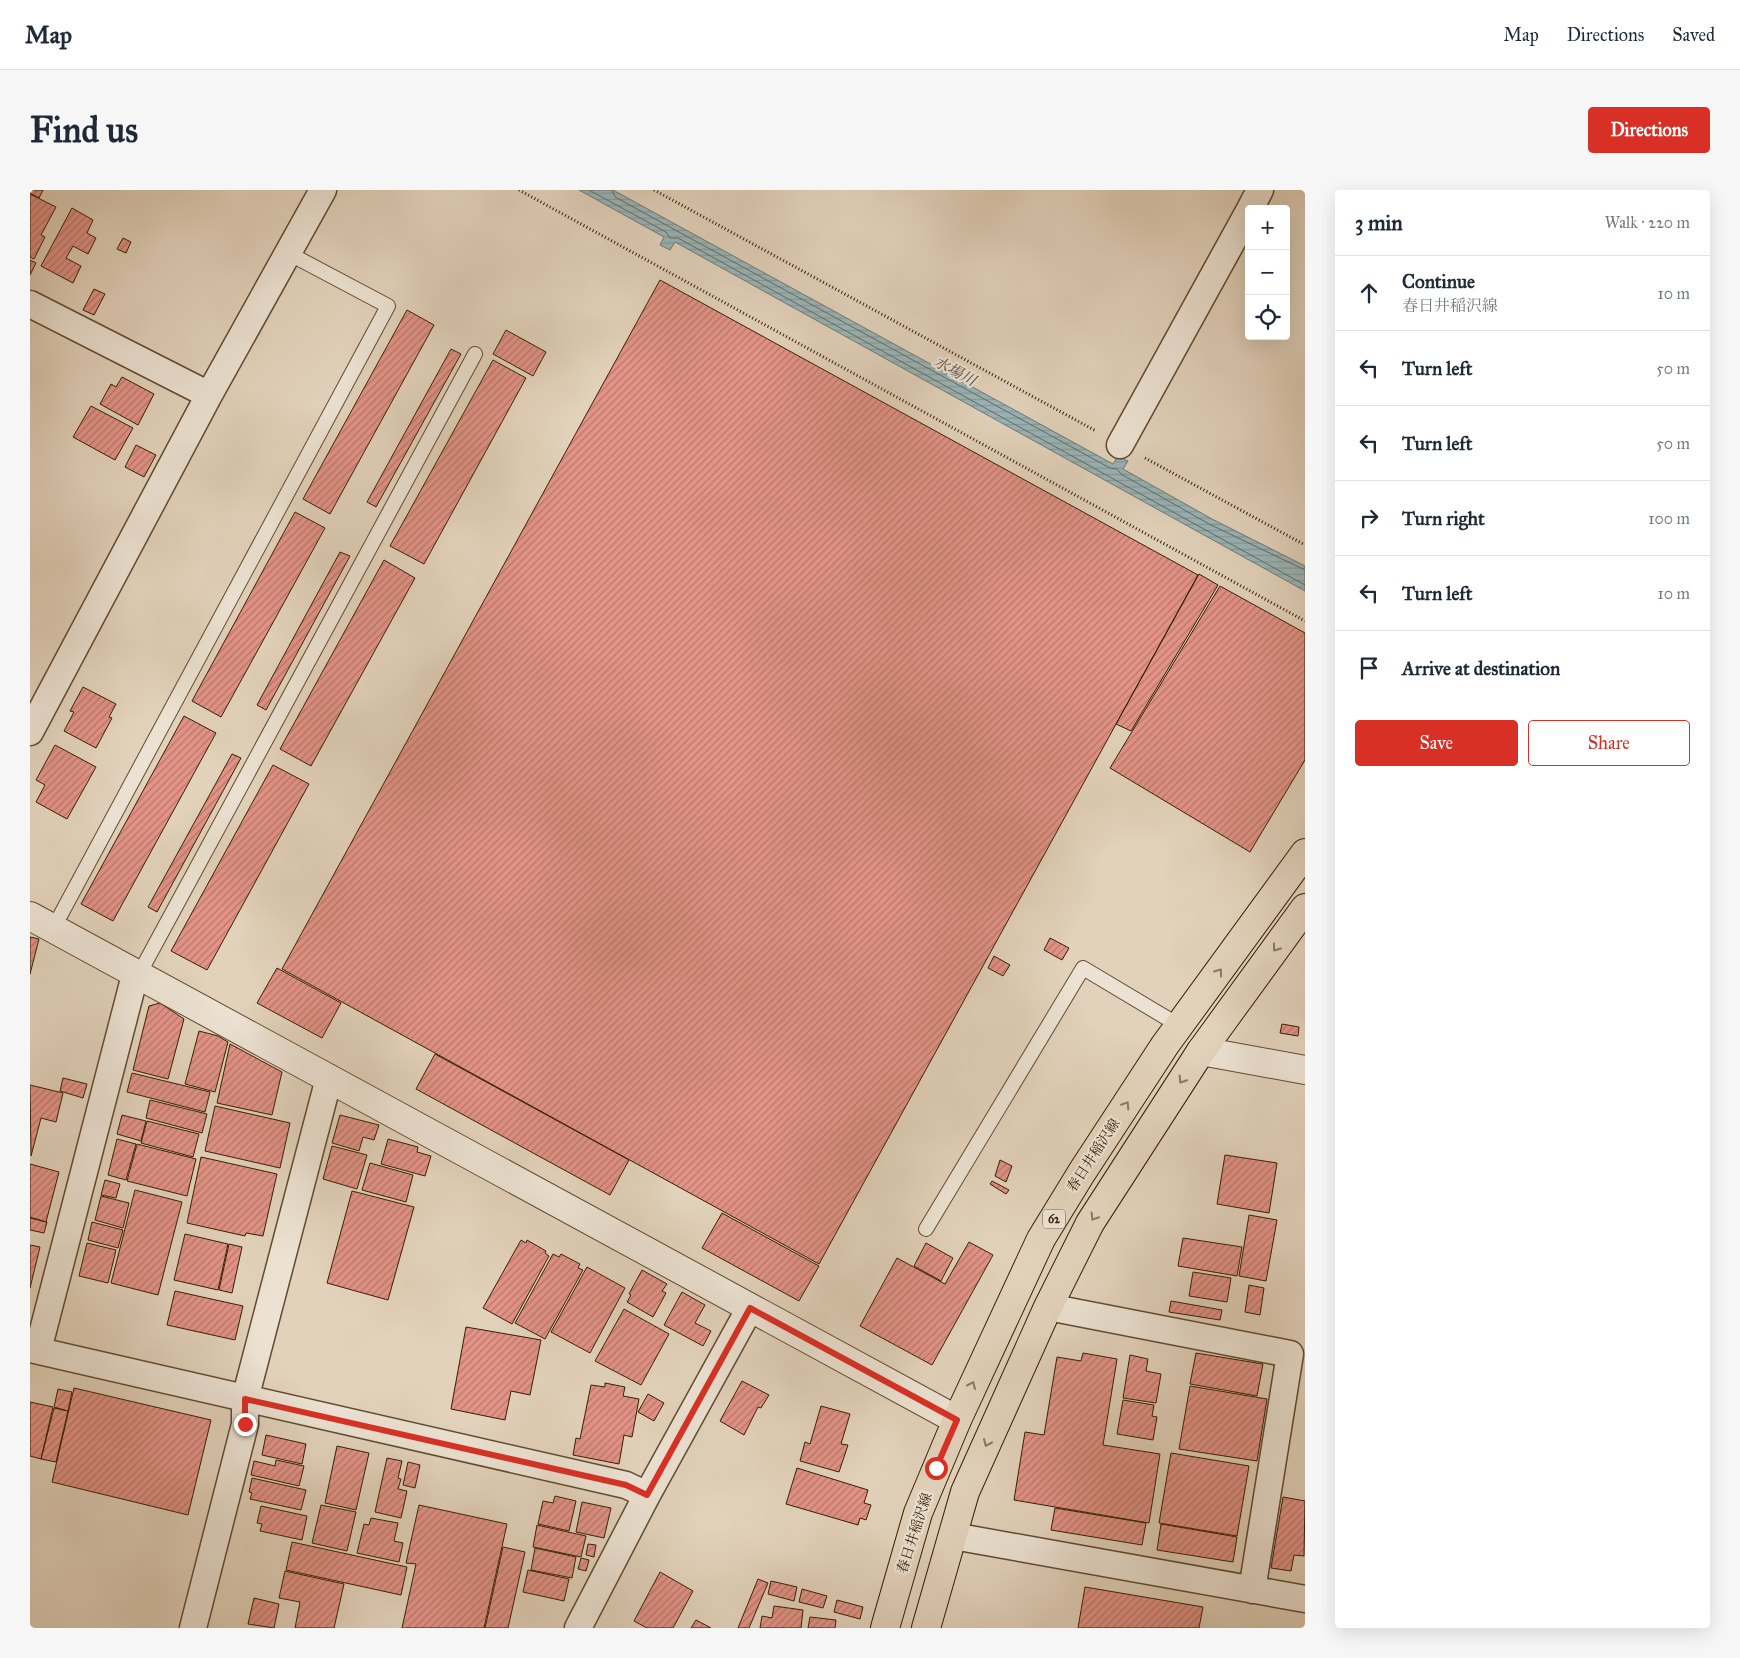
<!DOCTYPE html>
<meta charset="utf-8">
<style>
:root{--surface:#fff;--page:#f6f6f7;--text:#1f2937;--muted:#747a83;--line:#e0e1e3;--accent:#d93025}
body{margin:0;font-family:"IM FELL Great Primer","Noto Serif JP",serif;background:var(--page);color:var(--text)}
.controls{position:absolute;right:15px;top:15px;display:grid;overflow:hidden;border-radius:5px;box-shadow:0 5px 20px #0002}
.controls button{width:45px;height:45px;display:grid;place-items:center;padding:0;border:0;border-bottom:1px solid var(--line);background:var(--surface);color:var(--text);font:25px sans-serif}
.stop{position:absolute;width:15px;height:15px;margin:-11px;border:4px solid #d93025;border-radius:50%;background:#fff}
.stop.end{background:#d93025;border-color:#fff;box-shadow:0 1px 5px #0008}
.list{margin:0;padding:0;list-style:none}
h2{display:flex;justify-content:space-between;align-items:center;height:65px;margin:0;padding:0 20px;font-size:21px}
h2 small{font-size:16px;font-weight:400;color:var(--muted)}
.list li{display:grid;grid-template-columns:32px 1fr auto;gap:15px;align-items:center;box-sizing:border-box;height:75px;padding:0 20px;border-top:1px solid var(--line)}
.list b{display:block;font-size:19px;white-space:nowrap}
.list p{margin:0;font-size:16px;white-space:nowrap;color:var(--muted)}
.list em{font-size:16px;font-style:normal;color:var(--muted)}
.actions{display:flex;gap:10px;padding:15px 20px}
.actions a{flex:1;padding:11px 0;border:1px solid var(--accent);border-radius:5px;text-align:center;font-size:18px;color:var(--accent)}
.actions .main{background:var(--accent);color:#fff}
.icon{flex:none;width:28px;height:28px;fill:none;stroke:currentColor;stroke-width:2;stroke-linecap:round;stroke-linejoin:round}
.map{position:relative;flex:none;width:1275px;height:1438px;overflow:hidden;border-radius:5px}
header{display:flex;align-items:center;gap:30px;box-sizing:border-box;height:70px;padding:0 25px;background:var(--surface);border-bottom:1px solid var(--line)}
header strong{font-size:24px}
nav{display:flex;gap:28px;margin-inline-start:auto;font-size:18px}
.intro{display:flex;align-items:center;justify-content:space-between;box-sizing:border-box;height:120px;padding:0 30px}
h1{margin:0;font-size:35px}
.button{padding:12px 22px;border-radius:5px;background:var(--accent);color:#fff;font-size:18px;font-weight:700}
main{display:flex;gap:30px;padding:0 30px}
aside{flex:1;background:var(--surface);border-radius:5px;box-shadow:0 5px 20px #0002}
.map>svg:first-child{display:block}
.water{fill:url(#water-rules);stroke:#717970}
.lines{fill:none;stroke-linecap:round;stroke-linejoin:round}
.shore{stroke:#686a5d;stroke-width:1}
.building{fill:url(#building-hatch);stroke:#361e00}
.service-casing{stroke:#614b2f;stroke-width:16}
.minor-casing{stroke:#614b2f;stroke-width:29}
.tertiary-casing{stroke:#614b2f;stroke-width:30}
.primary-casing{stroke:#361e00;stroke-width:30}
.path{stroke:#361e00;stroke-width:3;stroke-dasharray:1 2.5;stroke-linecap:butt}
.service{stroke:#ece2d3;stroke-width:14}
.minor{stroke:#ece2d3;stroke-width:26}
.tertiary{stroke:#ece2d3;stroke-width:28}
.primary{stroke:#e2d2bb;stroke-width:28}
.oneway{stroke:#8c785e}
.route{stroke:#d93025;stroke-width:6}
.labels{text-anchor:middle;stroke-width:4.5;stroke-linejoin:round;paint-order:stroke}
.shield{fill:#ece2d3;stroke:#6d593f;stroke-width:1}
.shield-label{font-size:12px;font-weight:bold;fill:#361e00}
.street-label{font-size:14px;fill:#361e00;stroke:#ece2d3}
.water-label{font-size:15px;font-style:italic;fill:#544b38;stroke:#ece2d3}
</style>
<header>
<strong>Map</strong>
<nav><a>Map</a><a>Directions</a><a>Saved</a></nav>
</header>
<div class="intro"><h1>Find us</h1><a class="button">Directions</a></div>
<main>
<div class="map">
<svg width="1275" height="1438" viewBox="0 0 1275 1438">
<defs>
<pattern id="water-rules" width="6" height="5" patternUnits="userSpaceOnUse" patternTransform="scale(1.25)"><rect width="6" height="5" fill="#99b5ba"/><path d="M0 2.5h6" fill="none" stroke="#849b9e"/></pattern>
<pattern id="building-hatch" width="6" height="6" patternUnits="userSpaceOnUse" patternTransform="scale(1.25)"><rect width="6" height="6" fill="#e39387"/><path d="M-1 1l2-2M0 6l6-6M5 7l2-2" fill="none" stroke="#b9776c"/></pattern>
</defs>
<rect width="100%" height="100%" fill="#e2d2bb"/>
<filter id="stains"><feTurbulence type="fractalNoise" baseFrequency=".004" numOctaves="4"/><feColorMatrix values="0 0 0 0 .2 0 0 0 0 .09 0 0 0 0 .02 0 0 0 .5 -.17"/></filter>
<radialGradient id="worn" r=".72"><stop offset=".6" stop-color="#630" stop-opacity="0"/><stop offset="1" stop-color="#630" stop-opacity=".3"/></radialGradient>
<path class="water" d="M549,0H583L1083,274L1088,266L1098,271L1093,279L1182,329L1275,376V401L645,52L640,60L630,55L634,47Z"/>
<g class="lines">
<path class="shore" d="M559,0L636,42L640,48H648L1275,395
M582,0L585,7L1080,278L1087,279L1091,284L1179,334L1275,380"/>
</g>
<path class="building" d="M0,0H13L9,8L0,3Z
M0,4L26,17L11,45L15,47L4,69L0,67Z
M42,18L63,30L57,43L66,48L58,64L43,56L36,68L51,76L43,93L11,76Z
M93,48L101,52L96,63L87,59Z
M0,70L6,73L0,85Z
M630,90L1168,385L789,1074L252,779Z
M64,99L75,104L64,125L53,120Z
M377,120L404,135L300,324L273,309Z
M476,140L516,162L503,186L463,164Z
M421,159L431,164L346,317L337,312Z
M463,170L496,188L394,374L360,356Z
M92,187L124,204L108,235L70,214L81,194L86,197Z
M61,216L103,238L85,270L43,247Z
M106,255L126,265L114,287L95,277Z
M265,322L295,338L191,527L162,511Z
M310,362L320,366L236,520L227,515Z
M354,370L385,388L281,576L250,559Z
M1169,384L1188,395L1101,541L1086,534Z
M1190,396L1275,443V570L1220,662L1080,578Z
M53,497L86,514L79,527L82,528L66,558L34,541L44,522L40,521Z
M154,526L186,543L83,731L51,714Z
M25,555L66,577L37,629L6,612L15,595L6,590Z
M202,564L211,568L127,722L118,717Z
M243,575L279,594L177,780L141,761Z
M0,747L9,749L0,784Z
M1020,748L1039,758L1032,770L1014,760Z
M964,766L980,775L973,786L958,778Z
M247,778L311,813L292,848L227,813Z
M130,813L154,829L138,889L103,880L119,816Z
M1252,834L1269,837L1268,846L1250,843Z
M169,841L188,846L198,852L185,902L155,894Z
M200,854L252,882L242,925L187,913Z
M405,864L599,970L580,1005L386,899Z
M102,883L180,902L175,922L97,902Z
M33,888L57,894L53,908L30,901Z
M0,895L33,903L26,932L11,928L1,966Z
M120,910L177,924L172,943L116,928Z
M185,916L260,933L250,978L175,961Z
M92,925L116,931L111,951L87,944Z
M310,925L349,935L344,950L333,947L329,961L302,953Z
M117,931L169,944L163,967L111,953Z
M87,949L106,954L96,990L78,985Z
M358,949L388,957L387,962L401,966L395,986L351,974Z
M107,954L166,969L157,1006L97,991Z
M302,956L337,965L327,999L293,989Z
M1195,965L1247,973L1239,1023L1187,1014Z
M171,967L247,984L233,1046L216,1043L215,1046L157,1033Z
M970,970L982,976L976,992L965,986Z
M340,973L383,985L376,1012L332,1000Z
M0,974L29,982L16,1032L0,1027Z
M75,990L90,994L86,1008L71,1005Z
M962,991L979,1000L976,1004L960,994Z
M105,1000L152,1012L128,1105L81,1093Z
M322,1001L384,1017L358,1110L297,1093Z
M71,1006L99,1013L93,1038L65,1030Z
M692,1023L789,1076L769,1111L672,1058Z
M1219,1025L1247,1030L1236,1091L1209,1086Z
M0,1028L17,1032L14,1043L0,1040Z
M62,1032L93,1040L88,1058L58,1050Z
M155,1044L198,1054L188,1100L144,1090Z
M1153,1048L1212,1057L1207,1086L1148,1076Z
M491,1050L496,1053L497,1050L516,1061L515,1063L519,1066L482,1134L453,1118Z
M939,1052L963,1065L902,1175L830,1136L867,1068L915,1094Z
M57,1053L86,1060L78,1093L49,1086Z
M896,1053L923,1068L911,1091L884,1076Z
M199,1054L212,1057L202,1103L189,1100Z
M0,1055L10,1057L0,1098Z
M523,1064L529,1067L531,1064L550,1074L548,1078L553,1080L515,1149L485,1133Z
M557,1077L595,1098L560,1163L521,1142Z
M612,1080L637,1094L632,1101L636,1103L623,1127L597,1112L601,1105L599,1104Z
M1163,1082L1201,1088L1197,1112L1159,1106Z
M1219,1095L1234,1098L1230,1125L1215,1122Z
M145,1101L213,1116L205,1150L137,1135Z
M652,1102L675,1115L665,1133L681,1141L673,1156L634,1135Z
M1141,1111L1192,1120L1190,1130L1139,1122Z
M594,1119L639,1144L611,1195L565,1171Z
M436,1137L511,1150L500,1205L481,1201L475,1230L421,1219Z
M1053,1163L1087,1169L1073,1255L1130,1264L1119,1333L984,1310L995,1242L1014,1245L1027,1167L1051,1171Z
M1166,1163L1233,1174L1227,1206L1160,1194Z
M1100,1165L1118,1169L1116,1181L1131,1184L1126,1213L1093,1208Z
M712,1191L739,1205L731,1218L728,1217L714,1245L690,1231Z
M575,1193L595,1197L593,1206L609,1209L602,1247L594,1245L589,1274L543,1265L546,1248L550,1249L561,1195L575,1197Z
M1160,1196L1237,1209L1227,1271L1149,1259Z
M44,1198L181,1230L158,1325L22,1292Z
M28,1199L42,1202L38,1221L24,1217Z
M618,1204L634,1213L624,1231L608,1222Z
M1093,1210L1124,1215L1122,1226L1127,1227L1123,1250L1087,1244Z
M0,1212L23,1217L11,1269L0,1266Z
M791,1216L820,1224L811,1254L818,1255L809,1282L770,1271L775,1252L780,1254Z
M24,1218L38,1221L26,1272L11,1269Z
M236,1245L276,1254L272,1274L232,1265Z
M307,1256L339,1263L326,1320L295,1313Z
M1141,1263L1219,1276L1207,1346L1129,1333Z
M357,1268L372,1271L368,1288L371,1289L368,1299L377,1301L371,1328L345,1322Z
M246,1270L274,1276L269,1296L221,1285L224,1271L245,1276Z
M378,1272L390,1275L385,1298L373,1295Z
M767,1278L838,1300L834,1313L841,1315L836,1330L830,1328L828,1335L756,1314Z
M222,1288L276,1300L271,1320L220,1309L222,1303L219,1302Z
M525,1306L546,1311L539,1341L508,1334L513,1311L523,1313Z
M1253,1307L1275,1311L1274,1366L1264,1365L1261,1381L1241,1378Z
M552,1312L581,1318L574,1348L546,1342Z
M291,1315L326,1322L317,1361L282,1353Z
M389,1315L477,1334L454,1438H372L386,1374L376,1373Z
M231,1316L277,1326L272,1350L230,1341L232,1334L227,1333Z
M1025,1318L1116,1333L1112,1355L1021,1340Z
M341,1328L368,1333L364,1351L373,1353L369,1372L327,1363L334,1334L339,1335Z
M1131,1334L1207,1347L1203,1372L1127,1360Z
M507,1335L556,1346L551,1367L503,1357Z
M262,1352L377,1377L371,1405L256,1380Z
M558,1354L566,1355L564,1367L556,1365Z
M473,1357L495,1362L478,1438H455Z
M505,1358L546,1367L542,1388L501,1380Z
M551,1368L559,1370L556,1381L548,1379Z
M498,1380L539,1389L534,1411L493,1402Z
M255,1381L314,1394L304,1438H265L270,1412L249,1408Z
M630,1382L663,1401L643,1438H617L604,1431Z
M728,1389L738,1393L719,1438H708Z
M741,1391L767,1397L764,1411L738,1404Z
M1055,1397L1173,1417L1169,1438H1048Z
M772,1399L797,1406L793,1418L769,1412Z
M224,1408L249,1414L244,1438L218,1434Z
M807,1410L833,1417L830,1429L804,1422Z
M744,1416L773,1420L771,1438H730L732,1426L742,1428Z
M780,1427L806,1430L805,1438H778Z
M666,1430L681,1438H661Z"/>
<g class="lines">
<g class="service-casing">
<path id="service" d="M23,739L358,116L258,63
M108,786L445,164
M896,1039L1053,778L1150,836"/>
</g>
<g class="minor-casing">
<path id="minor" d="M1220,19L1230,0
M0,114L179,205
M1090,255L1219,21
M0,542L179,205L293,0
M1018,1117L1260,1164L1222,1400
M0,1159L596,1295L617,1305
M8,1160L105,785
M923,1346L1275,1409
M163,1438L215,1234V1209L299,888
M548,1438L617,1305L720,1118"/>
</g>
<g class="tertiary-casing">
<path id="tertiary" d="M0,726L927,1230
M1171,861L1275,880"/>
</g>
<g class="primary-casing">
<path id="primary" d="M855,1438L888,1323L927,1230L1011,1049L1052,982L1135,855L1275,663
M896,1438L935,1302L1018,1117L1060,1033L1171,861L1275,718"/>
</g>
<path class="path" d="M489,0L1275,431
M624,0L1066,241
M1115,268L1275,355"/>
<use href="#service" class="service"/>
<use href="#minor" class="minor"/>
<use href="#tertiary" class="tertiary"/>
<use href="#primary" class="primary"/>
</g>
<defs><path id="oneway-chevron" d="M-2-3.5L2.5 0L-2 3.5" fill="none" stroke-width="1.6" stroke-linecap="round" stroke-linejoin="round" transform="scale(1.25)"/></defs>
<g class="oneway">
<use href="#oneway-chevron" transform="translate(1246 758) rotate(126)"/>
<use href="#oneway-chevron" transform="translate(1189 782) rotate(-54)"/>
<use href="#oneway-chevron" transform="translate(1152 890) rotate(123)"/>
<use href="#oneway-chevron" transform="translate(1096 915) rotate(-57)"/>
<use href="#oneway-chevron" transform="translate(1064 1027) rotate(122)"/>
<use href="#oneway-chevron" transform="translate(942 1195) rotate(-66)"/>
<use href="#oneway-chevron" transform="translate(957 1253) rotate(114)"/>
</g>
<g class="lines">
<path class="route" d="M215,1234V1209L596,1295L617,1305L720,1118L927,1230L906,1278"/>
</g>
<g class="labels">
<rect class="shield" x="1013" y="1019.5" width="22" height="19" rx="4"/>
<g class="shield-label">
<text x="1024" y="1033">62</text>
</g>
<g class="street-label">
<text transform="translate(1063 965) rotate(-57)" y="5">春日井稲沢線</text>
<text transform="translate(884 1343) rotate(-72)" y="5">春日井稲沢線</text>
</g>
<g class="water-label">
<text transform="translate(925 181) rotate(28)" y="5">水場川</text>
</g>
</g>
<rect width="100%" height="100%" filter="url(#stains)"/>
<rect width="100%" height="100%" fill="url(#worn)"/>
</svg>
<div class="controls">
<button>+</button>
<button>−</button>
<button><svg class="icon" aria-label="locate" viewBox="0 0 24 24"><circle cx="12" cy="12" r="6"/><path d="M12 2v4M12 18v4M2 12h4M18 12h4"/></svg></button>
</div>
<div class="stop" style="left:906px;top:1278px"></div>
<div class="stop end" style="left:215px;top:1234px"></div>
</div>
<aside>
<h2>3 min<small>Walk · 220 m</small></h2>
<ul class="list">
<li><svg class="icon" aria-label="ahead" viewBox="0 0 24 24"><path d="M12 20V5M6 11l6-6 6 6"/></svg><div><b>Continue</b><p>春日井稲沢線</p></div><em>10 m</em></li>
<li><svg class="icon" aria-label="left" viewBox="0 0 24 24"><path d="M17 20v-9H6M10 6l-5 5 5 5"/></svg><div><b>Turn left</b></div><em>50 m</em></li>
<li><svg class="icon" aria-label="left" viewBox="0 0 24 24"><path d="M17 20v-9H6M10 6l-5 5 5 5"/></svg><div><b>Turn left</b></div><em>50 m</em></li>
<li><svg class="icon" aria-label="right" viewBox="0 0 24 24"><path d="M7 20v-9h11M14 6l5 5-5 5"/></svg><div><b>Turn right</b></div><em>100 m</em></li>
<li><svg class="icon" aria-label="left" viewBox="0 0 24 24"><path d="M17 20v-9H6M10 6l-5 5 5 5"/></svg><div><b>Turn left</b></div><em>10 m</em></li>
<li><svg class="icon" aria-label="arrive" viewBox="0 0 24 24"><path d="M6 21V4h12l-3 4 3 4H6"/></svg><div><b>Arrive at destination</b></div></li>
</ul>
<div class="actions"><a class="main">Save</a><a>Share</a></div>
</aside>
</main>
